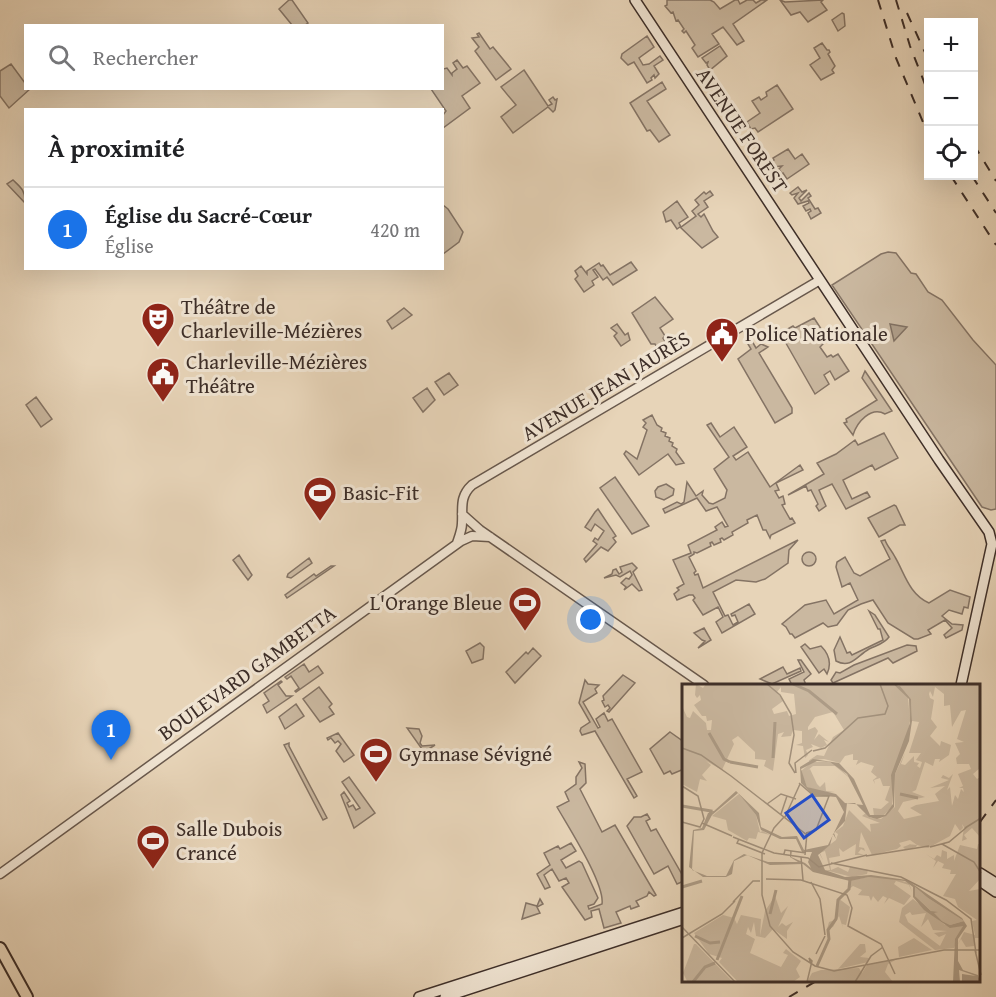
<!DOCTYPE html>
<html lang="fr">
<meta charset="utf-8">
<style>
:root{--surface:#fff;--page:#f2f2f2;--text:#202124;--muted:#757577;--line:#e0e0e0;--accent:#1a73e8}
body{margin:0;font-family:"Gentium Book Plus",serif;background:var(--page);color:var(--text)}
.controls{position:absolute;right:18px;top:18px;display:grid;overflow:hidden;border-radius:0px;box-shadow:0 6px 24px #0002}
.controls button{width:54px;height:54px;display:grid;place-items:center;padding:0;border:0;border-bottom:2px solid var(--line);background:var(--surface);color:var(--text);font:30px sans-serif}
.you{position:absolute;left:591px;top:620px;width:21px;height:21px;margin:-15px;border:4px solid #fff;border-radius:50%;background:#1a73e8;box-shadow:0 0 0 9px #1a73e833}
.badge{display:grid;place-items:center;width:39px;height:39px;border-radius:50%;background:var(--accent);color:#fff;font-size:20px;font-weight:700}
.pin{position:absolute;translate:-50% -50px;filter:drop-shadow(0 2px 3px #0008)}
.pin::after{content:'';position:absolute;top:32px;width:21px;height:18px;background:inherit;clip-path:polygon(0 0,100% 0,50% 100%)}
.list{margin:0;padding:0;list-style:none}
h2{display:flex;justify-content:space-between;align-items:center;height:78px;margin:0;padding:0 24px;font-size:26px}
h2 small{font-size:20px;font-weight:400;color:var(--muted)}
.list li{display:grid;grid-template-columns:39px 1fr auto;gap:18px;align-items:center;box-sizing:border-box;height:84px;padding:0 24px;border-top:2px solid var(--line)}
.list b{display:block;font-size:22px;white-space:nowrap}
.list p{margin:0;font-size:20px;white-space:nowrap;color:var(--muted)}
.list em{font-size:20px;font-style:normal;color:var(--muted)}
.icon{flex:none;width:33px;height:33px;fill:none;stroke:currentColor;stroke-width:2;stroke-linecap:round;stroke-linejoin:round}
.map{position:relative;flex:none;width:996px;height:997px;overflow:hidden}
.search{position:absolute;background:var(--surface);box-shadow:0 6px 24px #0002;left:24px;top:24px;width:420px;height:66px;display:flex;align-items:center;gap:15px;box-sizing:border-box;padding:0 21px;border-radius:0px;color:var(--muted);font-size:22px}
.panel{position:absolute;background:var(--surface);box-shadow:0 6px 24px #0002;left:24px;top:108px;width:420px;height:162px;border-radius:0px}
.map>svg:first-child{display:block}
.green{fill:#cab8a0;stroke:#847364;stroke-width:1.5}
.water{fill:#ad9c87;stroke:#807061;stroke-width:1.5}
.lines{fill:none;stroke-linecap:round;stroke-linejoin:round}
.tertiary-casing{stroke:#68584c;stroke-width:11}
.secondary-casing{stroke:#3d2e28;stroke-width:12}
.primary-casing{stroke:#3d2e28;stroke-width:14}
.tertiary{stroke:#efe3d1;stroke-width:8}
.secondary{stroke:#efe3d1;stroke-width:9}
.primary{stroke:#e7d4b8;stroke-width:10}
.rail{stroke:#3d2e28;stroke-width:2;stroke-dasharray:10 10;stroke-linecap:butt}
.labels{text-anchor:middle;stroke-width:6;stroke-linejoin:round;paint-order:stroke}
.street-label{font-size:21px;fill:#3d2e28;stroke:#efe3d1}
.poi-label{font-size:21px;fill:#3d2e28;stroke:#efe3d1;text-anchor:start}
.inset-river{fill:none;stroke:#ad9c87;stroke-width:3}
.inset-road{fill:none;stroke:#a3927e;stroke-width:1.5}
.view{fill:#1d4ed8;fill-opacity:0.15;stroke:#1d4ed8;stroke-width:3}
.inset-edge{fill:none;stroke:#3d2e28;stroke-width:3}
</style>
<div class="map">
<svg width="996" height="997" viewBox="0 0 996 997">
<rect width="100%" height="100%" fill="#e7d4b8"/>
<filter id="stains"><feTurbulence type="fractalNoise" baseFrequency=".00333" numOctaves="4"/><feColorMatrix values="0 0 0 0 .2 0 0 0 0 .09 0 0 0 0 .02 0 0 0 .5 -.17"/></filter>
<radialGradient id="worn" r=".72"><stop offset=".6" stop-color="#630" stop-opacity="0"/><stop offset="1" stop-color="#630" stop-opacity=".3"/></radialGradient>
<path class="green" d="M289,0H292L308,23L305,25H292L279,9Z
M667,0H710L714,2L720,9L735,0H738L740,4L747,0H753L756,3L761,0H767L733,24L744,41L737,45L723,27L712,34L719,44L698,57L692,48L695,45L686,31L684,33L682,31L684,29L678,20L676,21L673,12L671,13L665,6L667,5Z
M780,0L785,2L823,0L821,2L827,10L808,22L800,12L791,15Z
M842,13L844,14L845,26L838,31L832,20Z
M479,33L490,49L493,47L511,69L496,80L475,51L479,47L472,38L479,37L477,34Z
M647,36L654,47L639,58L643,65L649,64L660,56L663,60L654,66L659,74L655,78L654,75L651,78L652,80L647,83L634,62L628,65L621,58L622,54Z
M822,43L827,50H829L830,52L828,54L835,66L832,70L834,73L821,80L810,65L820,58L814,48Z
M720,46L727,56L710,70L707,65L708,62L706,63L702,58Z
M457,60L463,68L467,66L480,83L462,96L470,108L443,128V115L446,111L431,89L442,88L443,69L447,68L452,75V73L457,69L453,63Z
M11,64L25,83L26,88L30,89L9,108L0,96V71Z
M524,70L548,106L552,104L549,100L553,97L555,100L557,99L555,110L553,112L548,107L513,133L501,117L516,105L501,87Z
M662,82L666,89L647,101L670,135L659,142L650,130L647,131L630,103Z
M777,85L793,109L758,132L755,128L751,129L747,122L760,113L752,101L759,97L761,100L767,96L766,92Z
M788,149L795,159L802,154L809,164L787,179L783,173L779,175L778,173L781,172L779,169L782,166L773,167L770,163L774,160L773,158Z
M13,180C19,186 26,190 25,203L7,184Z
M798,187L802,192L807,190L799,198L801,201L809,193L811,196L808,198L815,209L818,208L821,213L811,219L808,213L811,211L810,209L806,211L803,206L809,203L808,201L798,204L794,198L798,193L792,195L790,193Z
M710,191L713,195L704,201L708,207L698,214L701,217L704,214L713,231L718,237L702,248L680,227L677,229L671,220L666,222L663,212L677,201L688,217L679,223L681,227L696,216L692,211L699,205L695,200L704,192L706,194Z
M443,205L448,209L463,232L459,242L443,254Z
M888,252L896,253L911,273L916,274L928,292L942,300L973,340L996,365V509L991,510L982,507L832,285L881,254Z
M631,262L637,270L613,285L607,277L603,280L595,269L593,270L598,277L592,281L594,285L584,292L575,279L578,276L575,271L581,266L587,274V271L599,263L601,266L603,265L610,275Z
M655,297L673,319L660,328L665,336L663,338L666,343L657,348L655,344H651L632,313Z
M404,308L412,315L392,329L387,321Z
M814,318L827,338L821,341L823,344L820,347L827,357L831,355L833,357L838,354L849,371L835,380L830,371L824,375L829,384L815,394L783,338L786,335L784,331L793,326L795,328Z
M617,324L625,335L628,333L630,340L621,346L614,336L617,333L611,328Z
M749,336L756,348L761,344L768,347L759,353L792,408V413L775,423L738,359L751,349L745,339Z
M865,371L892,411L885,414C871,406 857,422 853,435L844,423L847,422L846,419L877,400L862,378Z
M449,373L458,385L444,395L435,382Z
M427,388L435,400L423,412L413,398Z
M36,397L52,419L41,427L26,405Z
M652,415L657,425L662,428L661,431L666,433L665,436L670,438L669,441L673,443L672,446L677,449L676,452L684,463L676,465L668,454L639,475L624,454L626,451L637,459L647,430L643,427L646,423L643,420Z
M711,423L720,437L734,427L747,447L733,456L736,460L748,452L770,487L800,465L803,470L776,483L779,490L775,491L779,498L783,496L785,504L782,505L790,519L792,518L795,523L771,535L770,538L766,530H763L757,515L747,520L748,523L732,532L733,535L724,540L722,538L720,539L721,542L714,545L712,542L710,543L711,546L697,553L694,552V554L689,557L696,571L694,573L695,575L698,574L703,588L798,540L789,550L788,563L765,579L756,582L736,580L713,592L725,616L728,615L733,625L738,622L735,615L732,616L731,614L749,604L755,614L722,633L716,622L723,617L718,607L703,615L693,600L695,598L693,595H689L677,600L674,594L679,590L677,588L684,584L673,560L691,553L688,545L717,530L715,527L722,522L725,527L728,526L717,507L706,511L697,498L665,513L663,509L677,502L681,504L684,502L687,482L696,496L703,491L702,495L709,503L713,504L725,498L727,490L714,469L729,457L707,425Z
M884,433L898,458L875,470L872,465L843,480L852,499L867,492L870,497L846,509L832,484L819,490L826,506L819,511L816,506L818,504L811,490L808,491L806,486L788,495L824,474L817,463L836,454L855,440L858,445Z
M615,477L649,526L632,534L600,488Z
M666,484L674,489L673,495L664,500L656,497L655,491L658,487Z
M894,505L896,506L905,525H900L879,537L868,518Z
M598,509L616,536L613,538L616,542L608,551L601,547L586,562L584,559L597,544L593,541L595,538L598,540L604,531L595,524L591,531L585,527L595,512Z
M885,540C887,546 892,551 895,557C905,574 909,594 929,603L950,590L970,597L968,608L964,607L962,614L949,610L942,616L952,624L963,625L962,630L946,638L944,635L952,628L945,620L928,630L931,634L918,639H914L888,623L873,600L861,604L848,610L837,625L828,627L823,623L795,638L792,634H790L786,627L782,624L805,605L826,600L834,614L858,600L850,583L842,587L836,567L837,562L845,557L854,573L860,576L890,559L881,541Z
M802 559a7 7 0 1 1 14 0a7 7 0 1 1-14 0Z
M239,555L252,575L248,580L233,560Z
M309,558L312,563L291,578L287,577L288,574Z
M632,563L637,568L633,572L642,590L639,591L632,584L624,590L626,587L621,583L626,578L629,579L632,575L630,571L620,577L616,575L604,578L612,574L613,570L616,569L619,574L622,572L620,567Z
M331,566H334L287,598L285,595L314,574L316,576Z
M869,611L875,615L889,637C884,644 877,645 869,649C857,656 851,669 836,661L834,650L840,637L847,653L850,652L852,655L883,640L880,629H878Z
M704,628L711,640L698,648L705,641L702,640L694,633Z
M480,643L484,647L483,659L472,663L466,651Z
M805,644L810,649L821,646C829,654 832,663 827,674L824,669L819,673L801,647Z
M907,645L916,646L917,651L893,663L888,658L833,683L831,680L836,672L840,673L854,665Z
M533,648L541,656L515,683L506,672L526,652L528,654Z
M798,660H801L811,674L804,680L806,685H789L791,683L789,679L804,672Z
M304,664L309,672L318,666L323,673L296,692L295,691L299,688L291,676L287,679L285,677Z
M783,667L787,674L800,668L801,671L772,684L760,679Z
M623,675L635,683L609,712L607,711L610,708L608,705L605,707L602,701L604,700L603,696Z
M585,680L588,684L599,685L595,689L597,693L583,702L598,728L600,727L596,719L604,713L608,721L612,719L642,772L627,779L637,796L634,798L595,731L582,735L580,731L581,728L590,722L579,703Z
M281,681L282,682L278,685L286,696H292L267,713L263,705L269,701L264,693Z
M319,687L332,704L329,707L334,714L320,722L303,699Z
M296,704L304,716L285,729L279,717Z
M407,728L419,729L422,736L420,743L422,746L435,745L424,752Z
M670,732L684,742V769L672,774L670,771L664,774L650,749Z
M338,733L354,755L344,762L336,751L341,744L338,741L335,743L331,738L328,740L327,738Z
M289,743V746L327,818L323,820L284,745Z
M579,762L585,764L586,783L580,789L602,832L615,825L656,895L654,896L649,892L647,896L636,901L639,906L631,909L630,906L616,912L621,923L604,928L599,909L591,911L592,917L585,920L562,887L569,883L566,878L559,881L552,869L544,875L550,887L545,889L537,874L550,865L544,853L558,846L560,849L571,843L576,851L561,860L566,868L579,861L582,863L598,898L594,904L588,906L589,909L602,904C605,884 569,828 557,807L569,801L565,792L576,784V777L582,768Z
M349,777L375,813L354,828L341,795L344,792L350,801L347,803L349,807L353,805L356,810L360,808L342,782Z
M647,814L650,819L646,821L651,831L656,829L684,878V881L677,884L668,866L654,874L627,826L634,817H641Z
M540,899L543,904L537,907L540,913L522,919L526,903L537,906Z"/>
<path class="water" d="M890,324L907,327L894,341Z"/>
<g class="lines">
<g class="tertiary-casing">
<path id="tertiary" d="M462,514L480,530L704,685
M457,543C459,537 462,530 462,523C463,508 459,497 472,485L820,280
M0,874L461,541L472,536L490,537"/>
</g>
<g class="secondary-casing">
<path id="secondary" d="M635,0L939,460L989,532L992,544L961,685
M980,873L996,883
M980,881L996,892
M419,997L684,912
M445,997L684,919"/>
</g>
<g class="primary-casing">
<path id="primary" d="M0,948L27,997"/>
</g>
<use href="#tertiary" class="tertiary"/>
<use href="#secondary" class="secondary"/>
<use href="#primary" class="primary"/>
<path class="rail" d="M878,0L896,58L928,134
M896,0L910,46L928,92
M907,13L928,59
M974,145L996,181
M951,176L996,245
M972,176L996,213
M980,822L996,800
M789,997L818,980"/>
</g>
<defs>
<g id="theatre-pin" transform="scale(1.725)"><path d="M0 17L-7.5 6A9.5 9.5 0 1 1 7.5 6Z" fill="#8f2418" stroke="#efe3d1"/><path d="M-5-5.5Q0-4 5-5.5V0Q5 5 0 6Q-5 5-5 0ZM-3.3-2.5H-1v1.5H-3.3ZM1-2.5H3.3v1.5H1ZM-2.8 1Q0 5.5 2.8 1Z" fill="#fff"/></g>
<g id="civic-pin" transform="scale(1.725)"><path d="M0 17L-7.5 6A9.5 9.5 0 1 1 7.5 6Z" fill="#8f2418" stroke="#efe3d1"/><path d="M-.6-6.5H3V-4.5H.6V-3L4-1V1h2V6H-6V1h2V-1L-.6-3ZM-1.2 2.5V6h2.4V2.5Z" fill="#fff"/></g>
<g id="stadium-pin" transform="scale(1.725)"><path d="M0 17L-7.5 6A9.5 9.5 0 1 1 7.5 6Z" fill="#8f2418" stroke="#efe3d1"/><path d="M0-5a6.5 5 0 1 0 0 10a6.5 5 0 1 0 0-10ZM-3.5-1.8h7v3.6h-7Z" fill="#fff"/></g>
</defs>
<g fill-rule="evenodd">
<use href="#theatre-pin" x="158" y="319"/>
<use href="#civic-pin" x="722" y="334"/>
<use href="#civic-pin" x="163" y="374"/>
<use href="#stadium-pin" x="320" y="493"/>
<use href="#stadium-pin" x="525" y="603"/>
<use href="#stadium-pin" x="376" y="754"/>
<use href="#stadium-pin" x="153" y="841"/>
</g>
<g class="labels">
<g class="street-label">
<text transform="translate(742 130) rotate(56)" y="7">AVENUE FOREST</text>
<text transform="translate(606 386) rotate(-31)" y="7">AVENUE JEAN JAURÈS</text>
<text transform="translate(247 673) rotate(-36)" y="7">BOULEVARD GAMBETTA</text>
</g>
<g class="poi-label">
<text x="181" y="314">Théâtre de<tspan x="181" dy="24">Charleville-Mézières</tspan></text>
<text x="745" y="341">Police Nationale</text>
<text x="186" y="369">Charleville-Mézières<tspan x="186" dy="24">Théâtre</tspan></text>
<text x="343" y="500">Basic-Fit</text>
<text x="502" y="610" text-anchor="end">L'Orange Bleue</text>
<text x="399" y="761">Gymnase Sévigné</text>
<text x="176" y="836">Salle Dubois<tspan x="176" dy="24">Crancé</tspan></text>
</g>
</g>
<g transform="translate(682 684)">
<rect width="298" height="298" fill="#e7d4b8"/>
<path d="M14,0L21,4L24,0H211L226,13L228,37L224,57L211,87L210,123L202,131L192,132L191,124L199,125L207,118L203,116L208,102H201L198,94L192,96L193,100L191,96L195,93L189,88L192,82L179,78L174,81L176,76H171V70L163,72L158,79L142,75L126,77L135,71L142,72L151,53L162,46L151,28L133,33L126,43V46L133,43L136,47L132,56L137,50L147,58L142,56L145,61L139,64L129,60L131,63L124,66L126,71L123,74L121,62L114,61L120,59V47L111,46L109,52L99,53L102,48L96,50L91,87L82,82L84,76L73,75V68L56,52L50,56L52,60L40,86L24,77L29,81L20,91L25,97L18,95L15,108L0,100V22L5,33L8,34L11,27L24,39L25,46H29L30,36L25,37L24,32H20L12,21L19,16L18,11L15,14L13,11ZM99,3V8L112,10L114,30L107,32L105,27L92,30L90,25L101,17L95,8ZM216,0H298V84L291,90L295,95L298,93V153L290,144L282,151L285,155L280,157L282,143L280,140L281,144L278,147L273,140L268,152L246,164L235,161L234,163L224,166L221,163L229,160H226L235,161L228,156L217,159L219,162L215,165L190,171L179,148L177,163L182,164L183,167L179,165L176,169L182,171H173L174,160L161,168L157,164L158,172L147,174L149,186L156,183L166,188L168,183L186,186L185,190L170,193L143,186H148L143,167L138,169L141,176L137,169L154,156L156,150L153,148L161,142L167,126L189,148L188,140L198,139L180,132L184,129L189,134L199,135L213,123V90L223,69L219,80L223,81L232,72V78L237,79L235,82L238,84L240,78L234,76L239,69H227L237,38L230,37L229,15ZM253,3L262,10V22L268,21L270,43L279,27L284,26L275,55L282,58L273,59L278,70L274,74L275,80H287L289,85L276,90L281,102L277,104H281L282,108L279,105L276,115L273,111L270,122L268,103L265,106L271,90L267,94L261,91L259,94L267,96L248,104L263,102L253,110L257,117L234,121L228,124L240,131L222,135L216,127L221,118L243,113L230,108L234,106L243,78L251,82L253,75H258L257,78L267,71L269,61L259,57L258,62L248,52L255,43L249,35L252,16L248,14L247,10L248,7L251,13ZM130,78H148L155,81L170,96L153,82H131L125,87L128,85L135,100L138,103L143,98L144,107L153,108L144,109L125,103L119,87ZM57,110L74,131L78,148L81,147L88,151L76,148L74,155L67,154L65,157L46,146L44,136L30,132ZM296,160H298V195L287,207L298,205V254H293L292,262L284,263L279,255L275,262L282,248L293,251L290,237L295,236L276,223L273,215L261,212L274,190H268L269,186L260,184L262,180L256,177L251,184L254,177L244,170L252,175L255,171L259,173L260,166L265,168V175L272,171V177L278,161L295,165ZM187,193L209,194L227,199L230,208L227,201L214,197L212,200L229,212L222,221L207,214L202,220L205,214L201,212L196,218L191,212L189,217L187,212L176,211L180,206L171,202L166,206L169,196ZM233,203L246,214L282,237L268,241L260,237L233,212ZM93,212L99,229L106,222L96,243L100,239L104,242L111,238L105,247V255L91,245L83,254L74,252L72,238L69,249L66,243L64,250L73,255L68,269L99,283L106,271L101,269L104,265L119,277L114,285L118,293L111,298H56L37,278L40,274L27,270L12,249L41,231L52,234L55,240L59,231L79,235L78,252L83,227ZM156,214L168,223L164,241L160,240L161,244L157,232L151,243L145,245L147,238L153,236ZM231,215L263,241L281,242L272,264L253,266L217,238L220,224ZM228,228L230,231L244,229L239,243L246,235L251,246L265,247L252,249L257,253L264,250L258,262L226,238L223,231ZM232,254L250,266L217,273L216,263ZM12,260H14L51,298L5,297L1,289ZM178,260H183L184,268L178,273L187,274L186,278L156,285ZM217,274L206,280L203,288L211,298H125L130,289L139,286L177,284L180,289L185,281Z" fill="#cab8a0" fill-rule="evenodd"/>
<path d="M211,0L218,2L229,15L230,37L227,57L213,90L212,123L204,132L195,135L187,133L173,119H165L163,137L152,149L154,155L151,150L148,161L136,171L143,186L163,193L189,191L225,196L280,234L285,242L276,255V277L281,286L296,291L298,298H280V290L294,292L277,286L278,298H271L273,255L281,242L268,244L242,226L231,213V203L223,197L187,193L168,197L131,188L121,180L88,181L65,171L52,177L50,190L44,193H21L7,183L11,146L20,144L26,129L31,128H24L32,127L54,107L77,129L79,143L100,153L115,152L122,166L146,161L162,128L154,113L131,111L119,99L118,83L131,75L157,79L172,95L188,131H203L211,120L209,91L228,39L227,15ZM135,77L148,78L165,90L181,121L163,119L154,110L125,103L119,85ZM56,109L74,131L79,146L98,155H114L120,168H130L126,178L129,184L123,179L109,173L110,167L111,168H118L110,167H108V173L116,178H86L62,170L52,176L44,192H25L10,186L12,147L22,146L30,131ZM233,203L246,214L282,237L268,241L260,237L252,229L256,228L249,227L233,212Z" fill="#ad9c87" fill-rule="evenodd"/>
<path class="inset-river" d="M111,0L127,7L155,30M27,49L42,75L48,78M91,74L93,38M48,78L76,83M218,110L236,114M0,122L29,127L28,131M0,203L20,197M88,230L94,206M13,252L28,259L38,258M35,276L60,212M135,282L147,255L146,246L154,235L156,216L167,205L168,195M11,298L23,283L33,279"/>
<path class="inset-road" d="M85,0L98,11L109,30L112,51L107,79L113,89M0,64L19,71L49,92L125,151M131,67L143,64L176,34L203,30L206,22L198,0M114,89L113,79L130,66M117,99L132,112H147L134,146L124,149M0,102L16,112L22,135L18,143L0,138M85,120L99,110L114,115M99,130L105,112M102,133L92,144L80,169V211L88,242L111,268L133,282L152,287L262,266H299M103,133L118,100M20,139L50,152M283,144L299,134M51,153L92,169L126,174L137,183L185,171M57,155L55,159L83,170M260,160L292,178L299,189M248,163L267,158L285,143M102,170L103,166L124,169M123,171L125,149M184,172L247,162M119,173L121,196M149,179L219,193L264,216L289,235L294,269M84,195L119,196L165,211L170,224L166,242L199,260L213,290M129,198L138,215L143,251M51,218L71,197H78M0,243L53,298M0,254L40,230L53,217M293,266L299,291M134,270L143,252M125,298L130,277L127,274L129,280M173,298L189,272L201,263"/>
<path class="view" d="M130,111L147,136L122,154L104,129Z"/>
<rect width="298" height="298" class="inset-edge"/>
</g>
<rect width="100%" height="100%" filter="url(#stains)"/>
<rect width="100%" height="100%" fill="url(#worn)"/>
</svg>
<div class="controls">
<button>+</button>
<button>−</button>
<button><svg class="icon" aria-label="locate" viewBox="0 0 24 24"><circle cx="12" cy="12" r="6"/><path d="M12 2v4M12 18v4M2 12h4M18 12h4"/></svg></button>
</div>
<div class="you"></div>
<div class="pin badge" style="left:111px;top:760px">1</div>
<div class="search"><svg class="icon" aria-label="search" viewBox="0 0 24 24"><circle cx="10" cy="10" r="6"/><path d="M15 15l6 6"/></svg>Rechercher</div>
<section class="panel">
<h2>À proximité<small></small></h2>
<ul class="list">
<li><span class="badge">1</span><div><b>Église du Sacré-Cœur</b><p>Église</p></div><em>420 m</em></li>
</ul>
</section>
</div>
